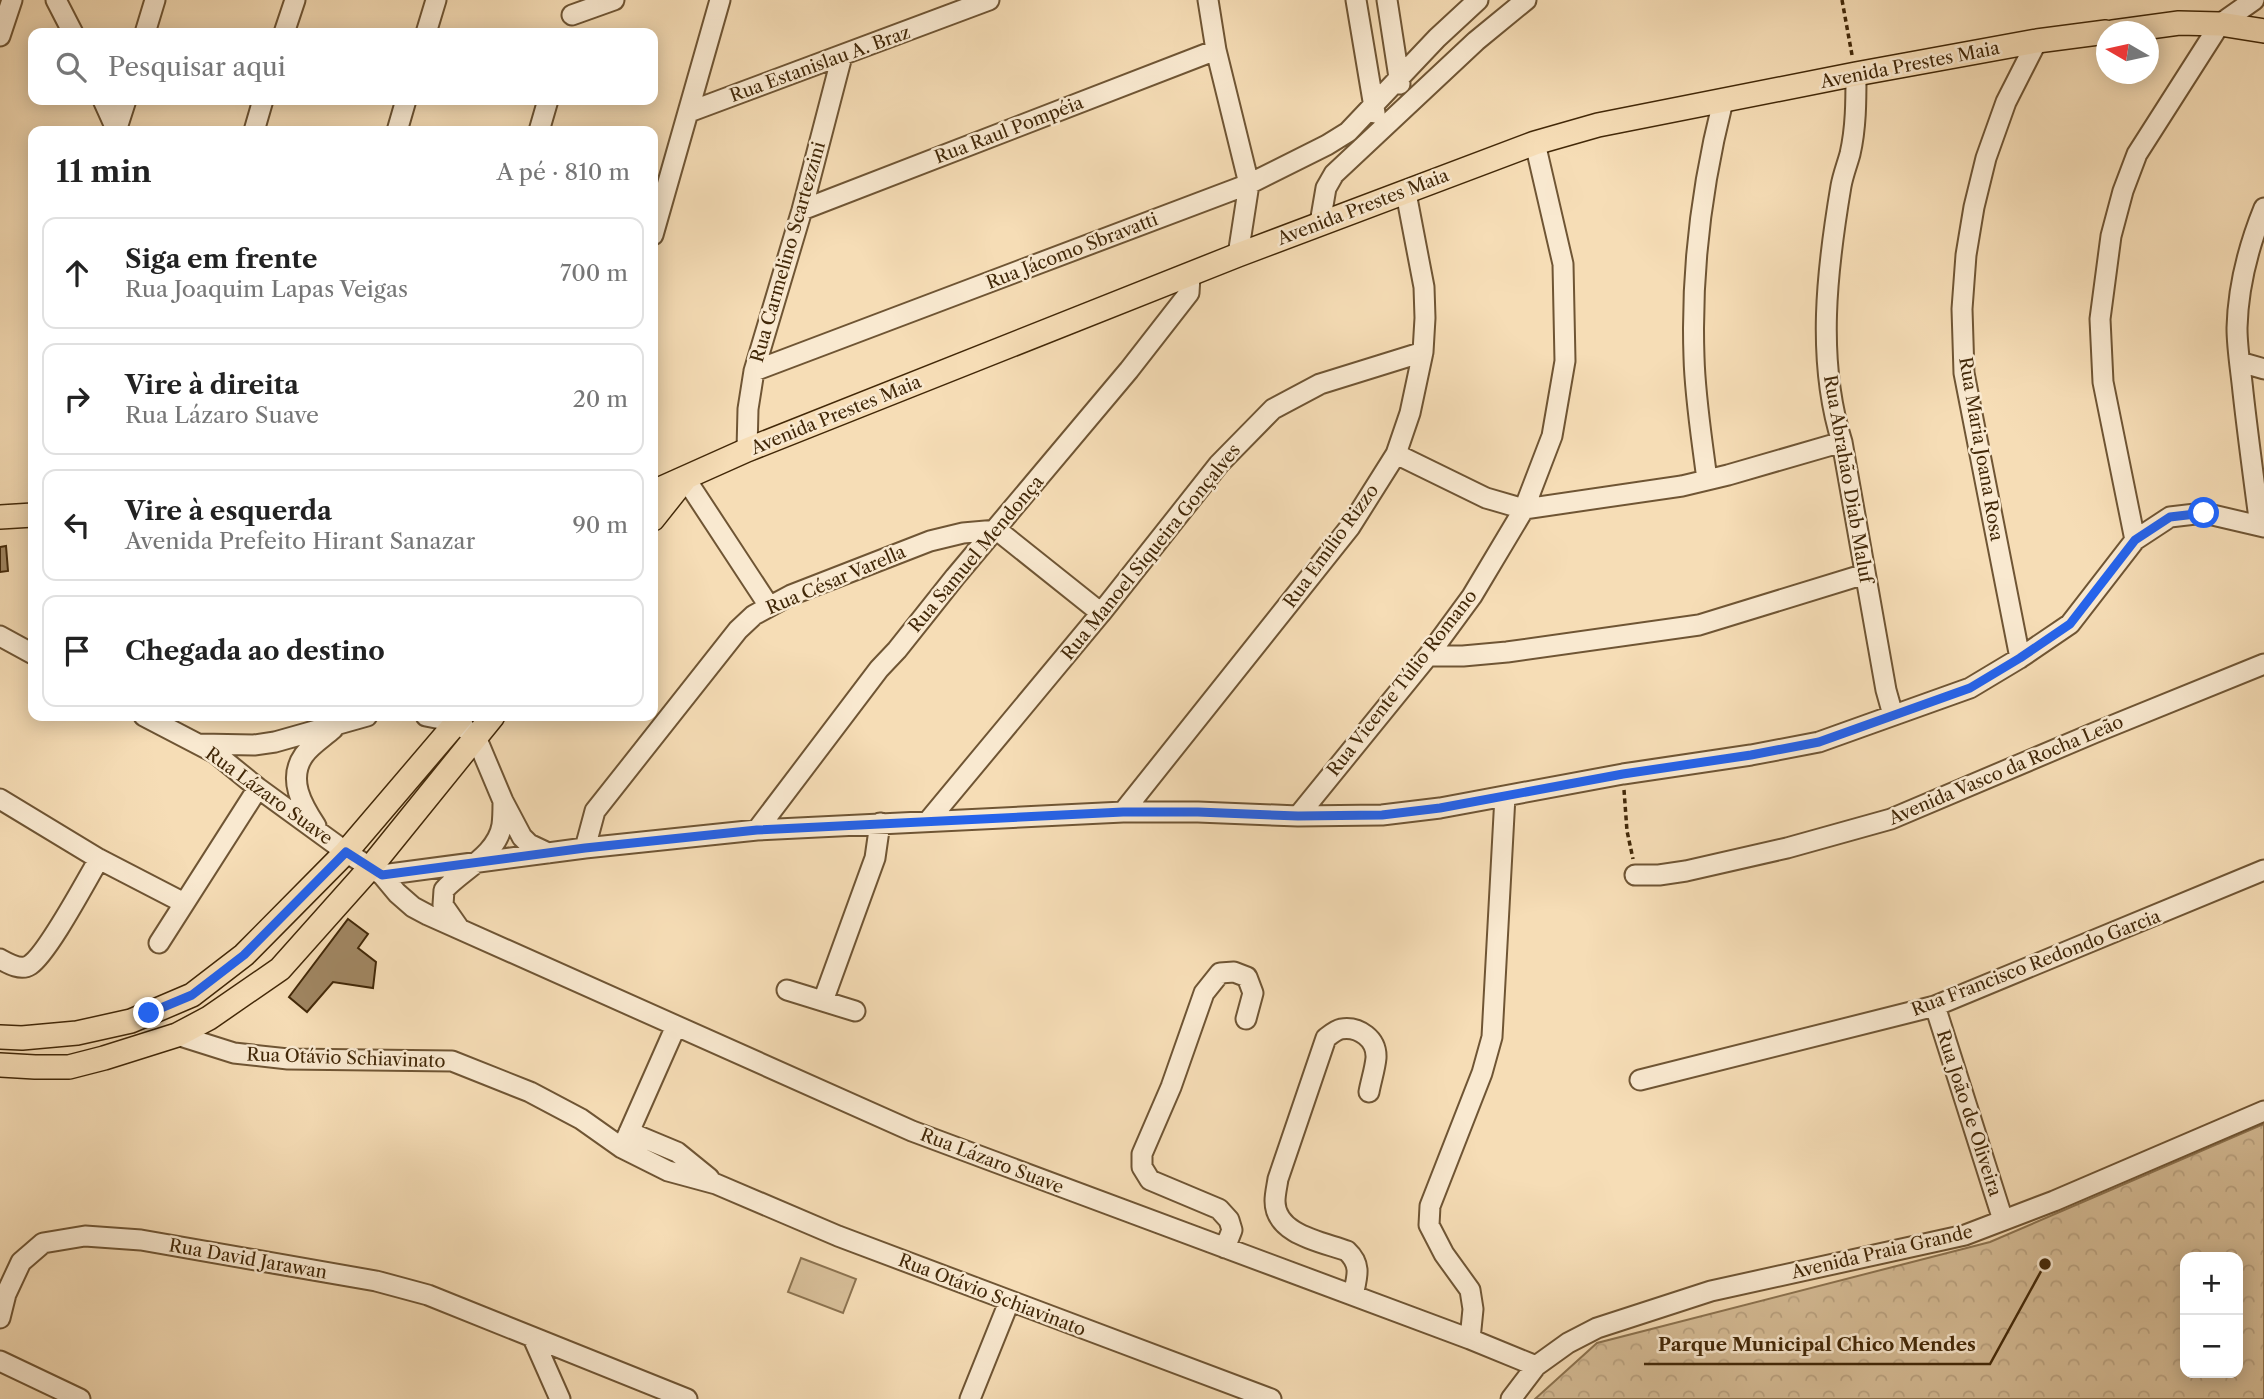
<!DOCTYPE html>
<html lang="pt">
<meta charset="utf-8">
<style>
:root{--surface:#fff;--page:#f6f6f6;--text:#222;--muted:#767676;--line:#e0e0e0}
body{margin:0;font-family:"Libre Caslon Text",serif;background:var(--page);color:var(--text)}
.controls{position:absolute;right:21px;bottom:21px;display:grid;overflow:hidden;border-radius:14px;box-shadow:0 4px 18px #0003}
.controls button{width:63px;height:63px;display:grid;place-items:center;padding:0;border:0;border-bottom:2px solid var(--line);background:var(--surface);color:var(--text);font:35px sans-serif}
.compass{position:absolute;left:2096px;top:21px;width:63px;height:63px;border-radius:50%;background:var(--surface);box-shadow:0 4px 18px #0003;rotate:279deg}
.stop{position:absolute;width:21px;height:21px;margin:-16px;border:5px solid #2563eb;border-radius:50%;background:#fff}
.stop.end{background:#2563eb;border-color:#fff;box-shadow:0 2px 7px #0008}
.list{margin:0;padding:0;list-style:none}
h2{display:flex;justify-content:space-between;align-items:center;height:91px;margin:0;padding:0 28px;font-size:30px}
h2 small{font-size:23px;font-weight:400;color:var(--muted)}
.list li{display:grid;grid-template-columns:46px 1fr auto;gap:21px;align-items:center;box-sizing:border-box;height:112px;margin:0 14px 14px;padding:0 14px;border:2px solid var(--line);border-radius:14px}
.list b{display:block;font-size:26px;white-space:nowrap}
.list p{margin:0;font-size:23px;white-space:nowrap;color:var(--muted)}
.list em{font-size:23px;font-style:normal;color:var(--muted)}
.icon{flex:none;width:38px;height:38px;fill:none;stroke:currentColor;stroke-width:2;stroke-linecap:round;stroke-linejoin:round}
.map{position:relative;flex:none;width:2264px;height:1399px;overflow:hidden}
.search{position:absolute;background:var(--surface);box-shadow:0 4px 18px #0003;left:28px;top:28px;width:630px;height:77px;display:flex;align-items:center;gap:18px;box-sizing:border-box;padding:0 24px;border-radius:14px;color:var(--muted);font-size:26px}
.panel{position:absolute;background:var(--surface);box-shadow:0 4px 18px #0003;left:28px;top:126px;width:630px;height:595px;border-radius:14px}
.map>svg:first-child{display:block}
.park{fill:url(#park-crowns);stroke:#8c7350;stroke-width:2;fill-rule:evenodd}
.pitch{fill:#d7be98;stroke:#8c7350;stroke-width:2}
.building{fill:#a08662;stroke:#422808;stroke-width:2}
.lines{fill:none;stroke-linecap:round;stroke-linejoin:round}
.minor-casing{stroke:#6f5534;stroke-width:23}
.major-casing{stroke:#422808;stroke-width:26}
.path{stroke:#422808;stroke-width:3.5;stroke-dasharray:5 3.5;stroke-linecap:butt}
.minor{stroke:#f9e9d0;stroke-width:19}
.major{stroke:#f6ddb6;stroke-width:23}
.route{stroke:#2563eb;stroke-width:9}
.labels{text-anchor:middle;stroke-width:5;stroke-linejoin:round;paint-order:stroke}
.street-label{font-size:18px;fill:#422808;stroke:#f9e9d0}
.leader{fill:none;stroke:#422808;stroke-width:2.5}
.callout-dot{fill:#422808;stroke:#f9e9d0;stroke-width:2.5}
.callout-label{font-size:19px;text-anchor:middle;font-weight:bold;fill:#422808;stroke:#f9e9d0;stroke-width:5;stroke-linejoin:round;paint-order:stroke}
</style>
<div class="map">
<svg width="2264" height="1399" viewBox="0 0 2264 1399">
<defs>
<pattern id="park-crowns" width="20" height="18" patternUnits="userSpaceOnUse" patternTransform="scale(1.75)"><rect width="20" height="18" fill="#d7be98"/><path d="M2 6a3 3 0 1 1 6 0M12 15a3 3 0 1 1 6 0" fill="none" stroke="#baa382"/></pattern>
</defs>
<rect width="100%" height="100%" fill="#f6ddb6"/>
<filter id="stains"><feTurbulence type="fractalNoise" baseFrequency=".00286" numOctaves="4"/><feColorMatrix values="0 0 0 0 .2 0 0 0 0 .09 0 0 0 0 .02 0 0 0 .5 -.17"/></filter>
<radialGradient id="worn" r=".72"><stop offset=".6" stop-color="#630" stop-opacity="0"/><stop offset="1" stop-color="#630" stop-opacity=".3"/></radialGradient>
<path class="park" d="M2264,1124V1399H1535L1597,1343L1990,1242ZM2185,1257H2238V1373H2185Z"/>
<path class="pitch" d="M801,1258L856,1279L843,1313L788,1292Z"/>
<path class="building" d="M6,546L8,571L0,572V547Z
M348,919L368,934L358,948L376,962L373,988L333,982L307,1012L289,997Z"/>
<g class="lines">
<g class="minor-casing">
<path id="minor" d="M56,0L73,33
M1208,0L1216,50L1249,184L1238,255
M1356,0L1375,113
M1387,0L1400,84
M572,15L614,0
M145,33L155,0
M284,33L295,0
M426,33L436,0
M0,36L12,0
M1856,74C1856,101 1856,128 1850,154C1847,165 1843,175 1841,186C1827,269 1816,360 1842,442L1886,690L1893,715
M103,100L117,131
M689,112L989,0
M116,131L126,100
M254,131L263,100
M397,131L406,100
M539,131L548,100
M802,210L1216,50
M1320,223L1326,188L1334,174L1476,41L1526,0
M653,235L720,0
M2240,362L2264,369
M754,371L1249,184L1327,145L1348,132L1437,38L1478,0
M747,450L748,409L754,371L802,210L842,56
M1396,454L1486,498L1524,509L1682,486L1728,475L1842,442
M685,478L769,606
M1707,480C1702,439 1695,398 1694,357C1691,271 1702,184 1723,101
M2260,526C2254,481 2248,437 2243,392C2241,371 2237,349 2237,328C2238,287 2249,245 2264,208
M997,530L1101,613
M2135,540L2103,382L2100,319L2111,236L2123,191L2137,154L2220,24L2254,0
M0,636L33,654
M1428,656H1463L1507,652L1699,625L1865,574
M2020,658L1964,373L1962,309L1966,255L1974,207L1986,158L2006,102L2037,41
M144,716L215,753L258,788L346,852L382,875L397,893L413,907L428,915L912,1131L1470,1339L1536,1366
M426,716L456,722L476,737L503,801L522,837L529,844L548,853
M200,744L254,745L275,742L367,716
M0,799L99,859L184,903
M1123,812L1350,527L1396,454L1410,413L1423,352L1425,318L1424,287L1406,193
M1298,816L1428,656L1472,596L1524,509L1552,436L1565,361L1563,264L1535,143
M929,820L1101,613L1219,464L1273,409L1320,384L1423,352
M316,826C302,805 287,779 304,755C311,745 324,737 333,729
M757,830L879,669L897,650L955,577L1129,370L1189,293L1190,276
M585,848L595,811L738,630L754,615L791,595L930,541L963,533L997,530
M382,875L585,848L757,830L1123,812H1198L1298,816L1382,815L1440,808L1623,774L1751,755L1819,742L1970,688L2020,658L2070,624L2135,540L2170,517L2204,513L2264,527
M1635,875H1659L1686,871L1787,848L1891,819L2094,733L2264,664
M459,928L443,905L444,890C462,870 497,855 502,825C503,817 503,809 503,802
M159,943L258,788
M0,959C9,964 21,971 30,965C48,953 86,881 99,859
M787,990L855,1011
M823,1001L875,858L880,823
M1935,1006L2003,1220
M177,1035L234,1053L288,1059L452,1061L530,1092L581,1119L622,1148L668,1171L716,1184L838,1236L1271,1399
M1640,1080L1935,1006L2264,870
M629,1132L677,1152L709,1178
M622,1148L676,1026
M1225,1248L1232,1230L1229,1220L1219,1209L1150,1180L1142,1167V1154L1171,1087L1204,993L1220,973L1234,972L1247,977L1253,993L1246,1019
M1353,1295C1357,1277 1362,1265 1347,1251C1323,1242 1275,1235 1275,1201C1275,1194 1277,1186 1278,1179L1326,1038C1330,1035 1336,1030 1341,1029C1359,1026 1377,1039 1376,1058C1375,1069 1371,1081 1369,1092
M0,1318L6,1294L21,1262L43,1243L85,1236L141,1240L376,1281L428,1295L687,1399
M533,1338L560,1399
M1470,1339L1473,1309L1470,1290L1444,1254L1429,1225L1430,1206L1482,1073L1492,1037L1505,796
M0,1361L80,1399
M970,1399L1009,1302
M1511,1399L1536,1366L1568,1343L1597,1328L1711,1291L1965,1235L2054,1201L2264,1111"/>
</g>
<g class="major-casing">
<path id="major" d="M2113,32L2179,23L2220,24L2264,31
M653,492L747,450L1238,255L1535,143L1598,125L1856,74L2037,41L2106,32
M0,517L33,515
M653,519L684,480
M0,1037L22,1038L77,1033L131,1021L192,995L244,955L346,852L462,716
M0,1065L35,1067H69L104,1058L177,1035L209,1018L280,969L370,868L493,716"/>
</g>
<path class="path" d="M1842,0L1852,55
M1624,790L1627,831L1633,859"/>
<use href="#minor" class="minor"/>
<use href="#major" class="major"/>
</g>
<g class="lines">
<path class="route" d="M149,1013L192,995L244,955L346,852L382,875L585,848L757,830L1123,812H1198L1298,816L1382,815L1440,808L1623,774L1751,755L1819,742L1970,688L2020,658L2070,624L2135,540L2170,517L2204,513"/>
</g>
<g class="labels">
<g class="street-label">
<text transform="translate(820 64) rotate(-20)" y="6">Rua Estanislau A. Braz</text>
<text transform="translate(1910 65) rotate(-11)" y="6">Avenida Prestes Maia</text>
<text transform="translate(1009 130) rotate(-21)" y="6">Rua Raul Pompéia</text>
<text transform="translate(1363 207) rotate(-21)" y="6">Avenida Prestes Maia</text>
<text transform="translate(1072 251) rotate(-21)" y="6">Rua Jácomo Sbravatti</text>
<text transform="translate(788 252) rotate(-74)" y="6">Rua Carmelino Scartezzini</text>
<text transform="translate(836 415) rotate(-22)" y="6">Avenida Prestes Maia</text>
<text transform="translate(1981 449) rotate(80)" y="6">Rua Maria Joana Rosa</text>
<text transform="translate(1848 479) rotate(80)" y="6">Rua Abrahão Diab Maluf</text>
<text transform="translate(1331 546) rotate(-54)" y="6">Rua Emílio Rizzo</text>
<text transform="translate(1151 552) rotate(-51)" y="6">Rua Manoel Siqueira Gonçalves</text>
<text transform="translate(976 554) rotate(-50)" y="6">Rua Samuel Mendonça</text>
<text transform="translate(836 580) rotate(-23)" y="6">Rua César Varella</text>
<text transform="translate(1402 683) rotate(-52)" y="6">Rua Vicente Túlio Romano</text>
<text transform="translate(2006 770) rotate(-23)" y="6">Avenida Vasco da Rocha Leão</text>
<text transform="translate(269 796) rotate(36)" y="6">Rua Lázaro Suave</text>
<text transform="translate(2036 963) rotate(-21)" y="6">Rua Francisco Redondo Garcia</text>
<text transform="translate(346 1058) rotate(2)" y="6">Rua Otávio Schiavinato</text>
<text transform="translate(1969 1113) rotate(72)" y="6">Rua João de Oliveira</text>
<text transform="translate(992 1161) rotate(21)" y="6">Rua Lázaro Suave</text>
<text transform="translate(1882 1252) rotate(-13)" y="6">Avenida Praia Grande</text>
<text transform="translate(248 1259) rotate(10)" y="6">Rua David Jarawan</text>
<text transform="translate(992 1295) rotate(21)" y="6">Rua Otávio Schiavinato</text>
</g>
</g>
<path class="leader" d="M2045 1264L1990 1364H1644"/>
<circle class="callout-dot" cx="2045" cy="1264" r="7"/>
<g class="callout-label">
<text x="1817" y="1351">Parque Municipal Chico Mendes</text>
</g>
<rect width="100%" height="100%" filter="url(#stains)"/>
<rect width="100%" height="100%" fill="url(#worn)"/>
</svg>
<div class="controls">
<button>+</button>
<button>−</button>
</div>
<svg class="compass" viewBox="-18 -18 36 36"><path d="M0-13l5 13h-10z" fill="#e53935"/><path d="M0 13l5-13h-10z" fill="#767676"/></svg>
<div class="stop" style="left:2204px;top:513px"></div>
<div class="stop end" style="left:149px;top:1013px"></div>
<div class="search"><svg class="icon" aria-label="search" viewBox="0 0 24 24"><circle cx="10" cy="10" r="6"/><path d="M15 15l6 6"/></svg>Pesquisar aqui</div>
<section class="panel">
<h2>11 min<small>A pé · 810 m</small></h2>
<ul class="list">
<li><svg class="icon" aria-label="ahead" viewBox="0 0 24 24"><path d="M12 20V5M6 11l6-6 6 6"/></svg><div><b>Siga em frente</b><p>Rua Joaquim Lapas Veigas</p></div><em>700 m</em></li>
<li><svg class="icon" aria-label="right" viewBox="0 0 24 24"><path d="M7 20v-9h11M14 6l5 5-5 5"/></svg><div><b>Vire à direita</b><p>Rua Lázaro Suave</p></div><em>20 m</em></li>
<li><svg class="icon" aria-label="left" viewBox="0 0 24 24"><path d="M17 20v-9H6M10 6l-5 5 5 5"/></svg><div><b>Vire à esquerda</b><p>Avenida Prefeito Hirant Sanazar</p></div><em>90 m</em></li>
<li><svg class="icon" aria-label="arrive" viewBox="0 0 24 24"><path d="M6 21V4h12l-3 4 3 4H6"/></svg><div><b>Chegada ao destino</b></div></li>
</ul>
</section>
</div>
